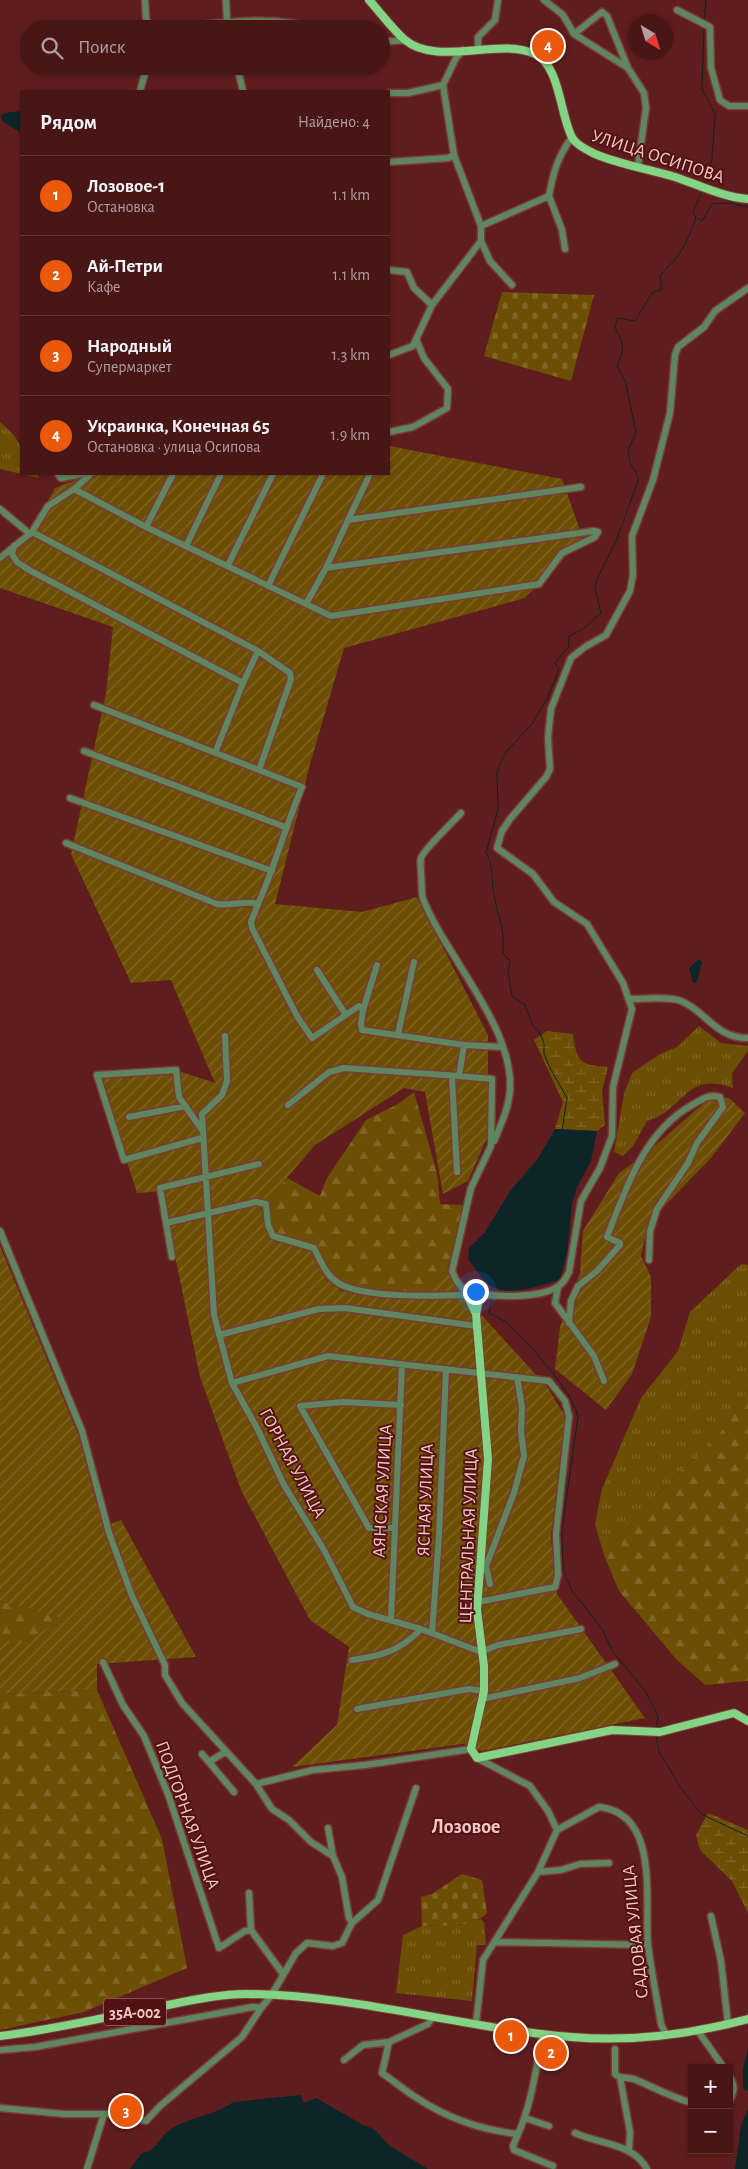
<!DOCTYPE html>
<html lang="ru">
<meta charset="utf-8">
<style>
:root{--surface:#481616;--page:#4f1f1f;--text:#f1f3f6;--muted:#b19fa1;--line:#603535;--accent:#ea580c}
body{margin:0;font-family:"Alegreya Sans",sans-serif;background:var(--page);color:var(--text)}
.controls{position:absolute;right:15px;bottom:15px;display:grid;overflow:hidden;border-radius:0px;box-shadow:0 1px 4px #0004}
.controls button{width:45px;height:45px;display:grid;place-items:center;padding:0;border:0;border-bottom:1px solid var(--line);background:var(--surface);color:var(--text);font:25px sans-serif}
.compass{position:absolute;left:628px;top:15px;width:45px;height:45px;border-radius:50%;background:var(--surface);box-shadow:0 1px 4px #0004;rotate:142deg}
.you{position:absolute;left:475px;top:1291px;width:18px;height:18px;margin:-12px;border:4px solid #fff;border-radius:50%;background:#1a73e8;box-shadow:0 0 0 8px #1a73e833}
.badge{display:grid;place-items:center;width:32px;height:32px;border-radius:50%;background:var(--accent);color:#fff;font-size:16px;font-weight:700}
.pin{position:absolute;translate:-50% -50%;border:2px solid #fff;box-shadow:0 1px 5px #0006}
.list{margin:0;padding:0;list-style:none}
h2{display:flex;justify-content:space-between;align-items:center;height:65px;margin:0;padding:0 20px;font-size:21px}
h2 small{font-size:16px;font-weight:400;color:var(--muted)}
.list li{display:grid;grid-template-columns:32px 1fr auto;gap:15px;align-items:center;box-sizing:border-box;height:80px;padding:0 20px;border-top:1px solid var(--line)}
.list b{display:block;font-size:19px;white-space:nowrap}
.list p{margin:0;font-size:16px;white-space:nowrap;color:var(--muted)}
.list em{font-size:16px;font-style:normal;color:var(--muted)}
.icon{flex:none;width:28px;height:28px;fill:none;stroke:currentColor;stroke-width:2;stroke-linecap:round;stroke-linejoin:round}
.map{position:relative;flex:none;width:748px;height:2169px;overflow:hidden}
.search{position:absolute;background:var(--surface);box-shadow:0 1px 4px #0004;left:20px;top:20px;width:370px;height:55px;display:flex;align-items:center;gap:12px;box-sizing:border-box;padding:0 18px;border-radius:28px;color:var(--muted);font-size:19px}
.panel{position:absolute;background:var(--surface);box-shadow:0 1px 4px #0004;left:20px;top:90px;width:370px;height:385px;border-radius:0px}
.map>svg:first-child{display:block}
.grass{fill:url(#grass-tufts)}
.forest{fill:url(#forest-firs)}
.wetland{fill:url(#wetland-marsh)}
.cemetery{fill:url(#cemetery-stones)}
.garden{fill:url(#garden-furrows)}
.water{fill:#0b2528}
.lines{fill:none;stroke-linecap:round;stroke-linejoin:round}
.stream{stroke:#0b2528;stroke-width:1}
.minor-casing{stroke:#7a3c3b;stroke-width:9}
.major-casing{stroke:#7a3c3b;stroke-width:10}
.minor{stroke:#608660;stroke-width:6}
.major{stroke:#84d485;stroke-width:8}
.labels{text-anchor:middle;stroke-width:4;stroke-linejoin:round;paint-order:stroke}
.shield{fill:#531113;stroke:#c2918f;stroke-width:1}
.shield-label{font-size:16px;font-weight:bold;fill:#f2c8c4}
.street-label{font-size:18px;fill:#f2c8c4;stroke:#531113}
.quarter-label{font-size:20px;font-weight:bold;fill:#f2c8c4;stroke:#531113}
</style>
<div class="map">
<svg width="748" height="2169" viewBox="0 0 748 2169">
<defs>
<pattern id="grass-tufts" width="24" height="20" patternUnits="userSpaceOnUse" patternTransform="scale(1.25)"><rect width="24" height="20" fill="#6c4f04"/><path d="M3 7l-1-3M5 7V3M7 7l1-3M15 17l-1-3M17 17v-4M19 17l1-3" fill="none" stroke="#816727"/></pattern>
<pattern id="forest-firs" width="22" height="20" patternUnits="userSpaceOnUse" patternTransform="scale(1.25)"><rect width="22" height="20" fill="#6c4f04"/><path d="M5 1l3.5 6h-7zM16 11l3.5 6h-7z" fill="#816727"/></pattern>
<pattern id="wetland-marsh" width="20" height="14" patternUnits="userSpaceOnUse" patternTransform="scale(1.25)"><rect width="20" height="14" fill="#6c4f04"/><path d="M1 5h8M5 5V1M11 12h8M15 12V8" fill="none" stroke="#816727"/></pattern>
<pattern id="cemetery-stones" width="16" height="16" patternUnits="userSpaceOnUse" patternTransform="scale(1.25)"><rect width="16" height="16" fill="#6c4f04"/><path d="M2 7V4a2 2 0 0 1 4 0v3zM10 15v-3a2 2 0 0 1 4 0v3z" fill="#816727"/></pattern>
<pattern id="garden-furrows" width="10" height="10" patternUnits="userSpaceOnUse" patternTransform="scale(1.25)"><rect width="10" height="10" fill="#6c4f04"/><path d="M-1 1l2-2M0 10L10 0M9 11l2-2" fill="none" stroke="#816727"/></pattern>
</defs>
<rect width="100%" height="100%" fill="#601d1d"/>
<path class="grass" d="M0,422C23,443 21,443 21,474H37L39,478L0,469Z
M699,1026L721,1043L748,1046V1051L732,1073L733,1088C692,1073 688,1098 661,1115C657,1118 651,1119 647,1121L633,1146L623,1156L614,1152L624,1094L632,1073L660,1054L677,1047Z
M741,1264L748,1265V1389L721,1432L658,1494L604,1555L595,1524L602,1489L641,1398L678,1351L690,1312Z
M481,1919L484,1922L486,1945H477L472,2001L396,1993L403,1935L422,1926L461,1925Z"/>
<path class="forest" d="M414,1092L437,1173L440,1204L463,1205L450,1262L444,1272L424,1294C395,1295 348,1301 326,1279C319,1273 315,1260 310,1252L270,1239L261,1207L287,1178L320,1196L327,1178L366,1120L398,1104Z
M748,1389V1681L705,1685L676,1659L619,1591L604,1555L658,1494L721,1432Z
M0,1601L65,1619L24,1641H0Z
M97,1690L162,1839L187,1968L84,2012L0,2030V1694Z"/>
<path class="wetland" d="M547,1031L573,1034C577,1062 579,1065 608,1067L602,1091L605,1125L597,1131L555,1129L563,1102L534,1040Z
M708,1813L748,1830V1913L732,1881L700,1850L696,1835Z"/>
<path class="cemetery" d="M502,292L594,295L571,381L484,356Z
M462,1874L482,1880L487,1913C472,1929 442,1925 422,1926L421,1897L432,1894Z"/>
<path class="garden" d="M389,446L562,479L583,539L525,598L344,648L310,764L275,904L362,912L417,897L488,1035V1135L468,1181L443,1194L425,1092L404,1088L315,1145L261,1208L270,1239L310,1252L325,1279L342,1291L466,1298L548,1388L565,1416L551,1537L557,1594L645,1718L482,1751L463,1744L292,1767L337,1725L349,1647L310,1620L241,1490L200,1377L169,1227L164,1191L137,1193L100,1078L182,1072L215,1083L171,980L131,983L71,854L106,694L113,627L0,588V563L32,532L55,488L91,474H389Z
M729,1098L745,1113L711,1158L648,1223L641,1256L651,1277V1317L632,1374L606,1410L555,1369L560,1327L580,1273L583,1231L619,1173L647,1153L707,1100Z
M0,1246L78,1434L103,1527L121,1520L196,1657L97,1664V1690L0,1694V1641H24L64,1619L0,1601Z
M447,1267H450V1276L458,1289L455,1292L424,1294Z"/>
<path class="water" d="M21,111V133L2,121L1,116L4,113Z
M699,959L702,962L697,983H693L689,968Z
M555,1129L597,1131L591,1161L578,1185L572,1203L567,1254L560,1280C540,1285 506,1299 488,1284C480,1277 474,1267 468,1259L469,1248L485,1232L511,1190L539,1157Z
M748,2047V2091L743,2089V2069Z
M301,2095L303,2103L316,2098L363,2125L374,2129L390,2146L428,2169H130L142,2153C157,2151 160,2136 171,2129C190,2117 218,2114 233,2102Z
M748,2109V2169H735L741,2125Z"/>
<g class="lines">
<path class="stream" d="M704,20L706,0
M704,27L702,89L715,114L712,159L704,184
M697,218L702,221L712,204L730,203L748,207
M562,1131L567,1098L550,1068L544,1054V1043L539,1031L533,1026L525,1005L512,996L508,972L510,961L503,953C505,926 498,919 494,895C491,880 494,866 486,853L498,809L497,772L500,764L506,752L532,724L547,699L559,669L555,663L569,646L568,637L584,628L601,613L595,588L597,579L617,539L639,478L630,463L628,451L636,432L625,380L617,366C626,345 623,346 615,327L618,318L635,321L652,293L662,289L660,275C681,255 686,245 696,218L693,212L702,191
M492,1298L489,1313C496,1316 504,1320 509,1325C529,1343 573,1392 578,1417L562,1529L563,1570L572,1591L602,1629L613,1652L646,1692L658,1716L656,1729
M656,1736L659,1752L681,1788L701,1814L748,1836"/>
<g class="minor-casing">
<path id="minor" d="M145,0L146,18L150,29
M226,0L227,22
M544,0L563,15L574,34L628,68L644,93L646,108L638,166
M677,10L710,27L711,68L720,100L729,106H748
M161,29C212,24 270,13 320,29
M574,34L602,12L607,16L628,68
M381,42L406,40
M478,49V37L495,20L498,0
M463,50L456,58L443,85L454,155L481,226
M537,55L544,49L550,51L548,67
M237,66L243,91
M140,91L147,66
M389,93H408L443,85
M389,162L448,158L454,155
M549,196L562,230L565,249
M481,241L490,261L512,285
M389,270L407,272L414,288L432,305
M389,355L413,346L432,305L481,241V226L549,196C553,173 558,156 572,137
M389,432L413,427L447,408L448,389L424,358L416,339
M58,474L61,478L82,474
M581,487L348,520L326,568L594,531L598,532
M73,490L91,474
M0,509L30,534
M348,520L370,474
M146,527L173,474
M14,546L12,554L17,562L29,570L243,683
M186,546L221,474
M0,558L32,532
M228,565L273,474
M268,586L323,474
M306,604L326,568
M84,751L285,827
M215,753L243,683L258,651
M259,770L291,679L290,673L258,651L32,532L48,506L74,489L146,527L331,616L539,584L562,553L595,537L598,532
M70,798L272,871
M461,813C453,822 424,849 421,858C420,862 421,868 421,873C422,881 421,892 423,899C446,957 514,1027 510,1090C509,1107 501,1125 494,1141
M66,843L217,904C229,906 249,900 258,904C275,866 286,825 302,787L94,705
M258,904L251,922L252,928L297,1016L312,1038L359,1006L363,1010L361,1024L362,1030L464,1045L459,1076L492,1079L491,1146L471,1188L452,1271L456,1280L467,1295
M317,970L346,1015
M630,999C642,999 670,996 681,1001C706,1011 715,1038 748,1038
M363,1010L377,965
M398,1034L414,962
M225,1036L227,1081L222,1095L202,1114L214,1315L232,1383L257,1428L284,1485L324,1550L353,1607L368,1614L421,1629L481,1652L498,1645L581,1629
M464,1045L503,1047
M452,1077L457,1172
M288,1105L329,1072L344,1068L459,1076
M129,1117L186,1106
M202,1130L179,1097L176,1070L97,1075L124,1160L202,1138
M166,1223L256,1202L266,1204L268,1225L273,1236L314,1248C321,1262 328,1280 344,1286C373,1298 436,1296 467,1295
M0,1231L82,1431L109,1533L132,1596L165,1665V1675L182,1703L256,1784L272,1809L289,1820L311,1842L333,1856L342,1877L349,1918L352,1923
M172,1257L160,1188L259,1164
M558,1287L555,1303L594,1356L604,1381
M480,1294C500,1297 540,1298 557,1287C563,1284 566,1278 569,1272L581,1201L600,1168L612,1136L613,1087L632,1009L623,983L587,924L554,902L533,874L497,848L502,831L510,819L546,777L550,769L548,737L551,709L571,658L585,647L606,635L630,591L633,575L632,536L653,480L670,413L675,355L678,347L704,327L715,311L748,288
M569,1323L571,1301L578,1286L597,1271L620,1245V1243L607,1237C626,1188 644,1132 692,1105C702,1099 709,1094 720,1097L723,1107L697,1143L688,1163L657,1209L650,1231L649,1260
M219,1335L319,1309L345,1308L476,1326
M232,1383L328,1356L549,1381L565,1401L569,1416L556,1534L558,1575L555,1587L478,1602
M395,1528H369L300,1406L343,1402L401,1405
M486,1566L490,1584
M480,1571L486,1566L514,1493L524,1456L521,1431L522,1407L517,1377
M391,1620L402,1364
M432,1633L439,1536L446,1369
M352,1660C381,1656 400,1651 421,1629
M103,1662L123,1705L144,1736L168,1794L219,1948L245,1931L251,1930
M482,1699L580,1678L615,1664
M357,1709L469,1689L484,1691
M202,1754L209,1762L225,1752
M209,1762L234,1792
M256,1784L313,1770L365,1765L471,1749
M328,1828L333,1856
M557,1830L599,1807C661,1813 644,1903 648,1944C651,1971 657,1998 661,2024L666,2035
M538,1872L561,1870L580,1864L609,1863
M249,1893L251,1930L283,1974
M711,1916L721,1961L728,2024
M494,1942L648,1945
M433,2016L428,2024L389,2042L382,2073C394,2081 405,2091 417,2098C447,2118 482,2130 518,2134L513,2146L514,2150L553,2166
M476,2024L483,1960L538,1872L557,1830L548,1811L530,1786L477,1758
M698,2031L724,2068
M615,2049V2074C620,2079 627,2077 634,2079C653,2087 671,2097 692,2103
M0,2050L35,2047L253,2007L261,2008
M344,2060L363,2045L389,2042
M729,2076C736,2085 734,2092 729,2102
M620,2077L630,2132L629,2149
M0,2108L64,2114H116L146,2121L160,2106L242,2037L261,2008L271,1996L296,1953L307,1943L333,1946L342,1943L352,1923L378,1900L416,1788
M525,2118L549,2126
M575,2133C602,2145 633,2143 647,2169
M518,2134C532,2103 536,2067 543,2034
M87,2169L104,2114"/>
</g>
<g class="major-casing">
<path id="major" d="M369,0C381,13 392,29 405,40C438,67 498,37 535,54C561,66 560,118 573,139C578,146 587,150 595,154C621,165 649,169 675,177C699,185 723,197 748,199
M476,1314L480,1294L467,1295L476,1314L488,1459L477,1610L484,1666V1691L471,1749L477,1758L612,1730L660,1732L734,1713L748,1721
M0,2036C52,2030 102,2018 153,2008C184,2002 216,1994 247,1994C357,1995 462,2028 571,2037C630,2042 692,2034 748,2019"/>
</g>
<use href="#minor" class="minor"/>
<use href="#major" class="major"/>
</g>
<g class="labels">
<rect class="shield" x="104" y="1998.5" width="62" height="27" rx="4"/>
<g class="shield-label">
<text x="135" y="2018">35А-002</text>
</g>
<g class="street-label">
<text transform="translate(658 156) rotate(18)" y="6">УЛИЦА ОСИПОВА</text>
<text transform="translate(293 1463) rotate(62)" y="6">ГОРНАЯ УЛИЦА</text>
<text transform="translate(382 1491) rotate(-87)" y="6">АЯНСКАЯ УЛИЦА</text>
<text transform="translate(425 1500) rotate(-88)" y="6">ЯСНАЯ УЛИЦА</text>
<text transform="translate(468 1536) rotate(-88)" y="6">ЦЕНТРАЛЬНАЯ УЛИЦА</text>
<text transform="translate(188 1815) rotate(70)" y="6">ПОДГОРНАЯ УЛИЦА</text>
<text transform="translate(635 1932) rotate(-96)" y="6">САДОВАЯ УЛИЦА</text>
</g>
<g class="quarter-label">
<text x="466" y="1833">Лозовое</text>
</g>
</g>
</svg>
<div class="controls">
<button>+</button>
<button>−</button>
</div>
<svg class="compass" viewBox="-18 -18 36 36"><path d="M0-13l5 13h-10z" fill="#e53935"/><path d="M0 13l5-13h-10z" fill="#b19fa1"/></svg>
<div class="you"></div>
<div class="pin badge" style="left:511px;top:2036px">1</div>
<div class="pin badge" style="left:551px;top:2053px">2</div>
<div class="pin badge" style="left:126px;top:2111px">3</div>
<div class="pin badge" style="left:548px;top:46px">4</div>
<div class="search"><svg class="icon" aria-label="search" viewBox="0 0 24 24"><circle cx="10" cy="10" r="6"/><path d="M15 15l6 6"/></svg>Поиск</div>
<section class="panel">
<h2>Рядом<small>Найдено: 4</small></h2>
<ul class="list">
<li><span class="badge">1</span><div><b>Лозовое-1</b><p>Остановка</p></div><em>1.1 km</em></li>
<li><span class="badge">2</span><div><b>Ай-Петри</b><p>Кафе</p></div><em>1.1 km</em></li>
<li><span class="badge">3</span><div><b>Народный</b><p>Супермаркет</p></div><em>1.3 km</em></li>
<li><span class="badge">4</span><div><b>Украинка, Конечная 65</b><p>Остановка · улица Осипова</p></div><em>1.9 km</em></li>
</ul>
</section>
</div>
